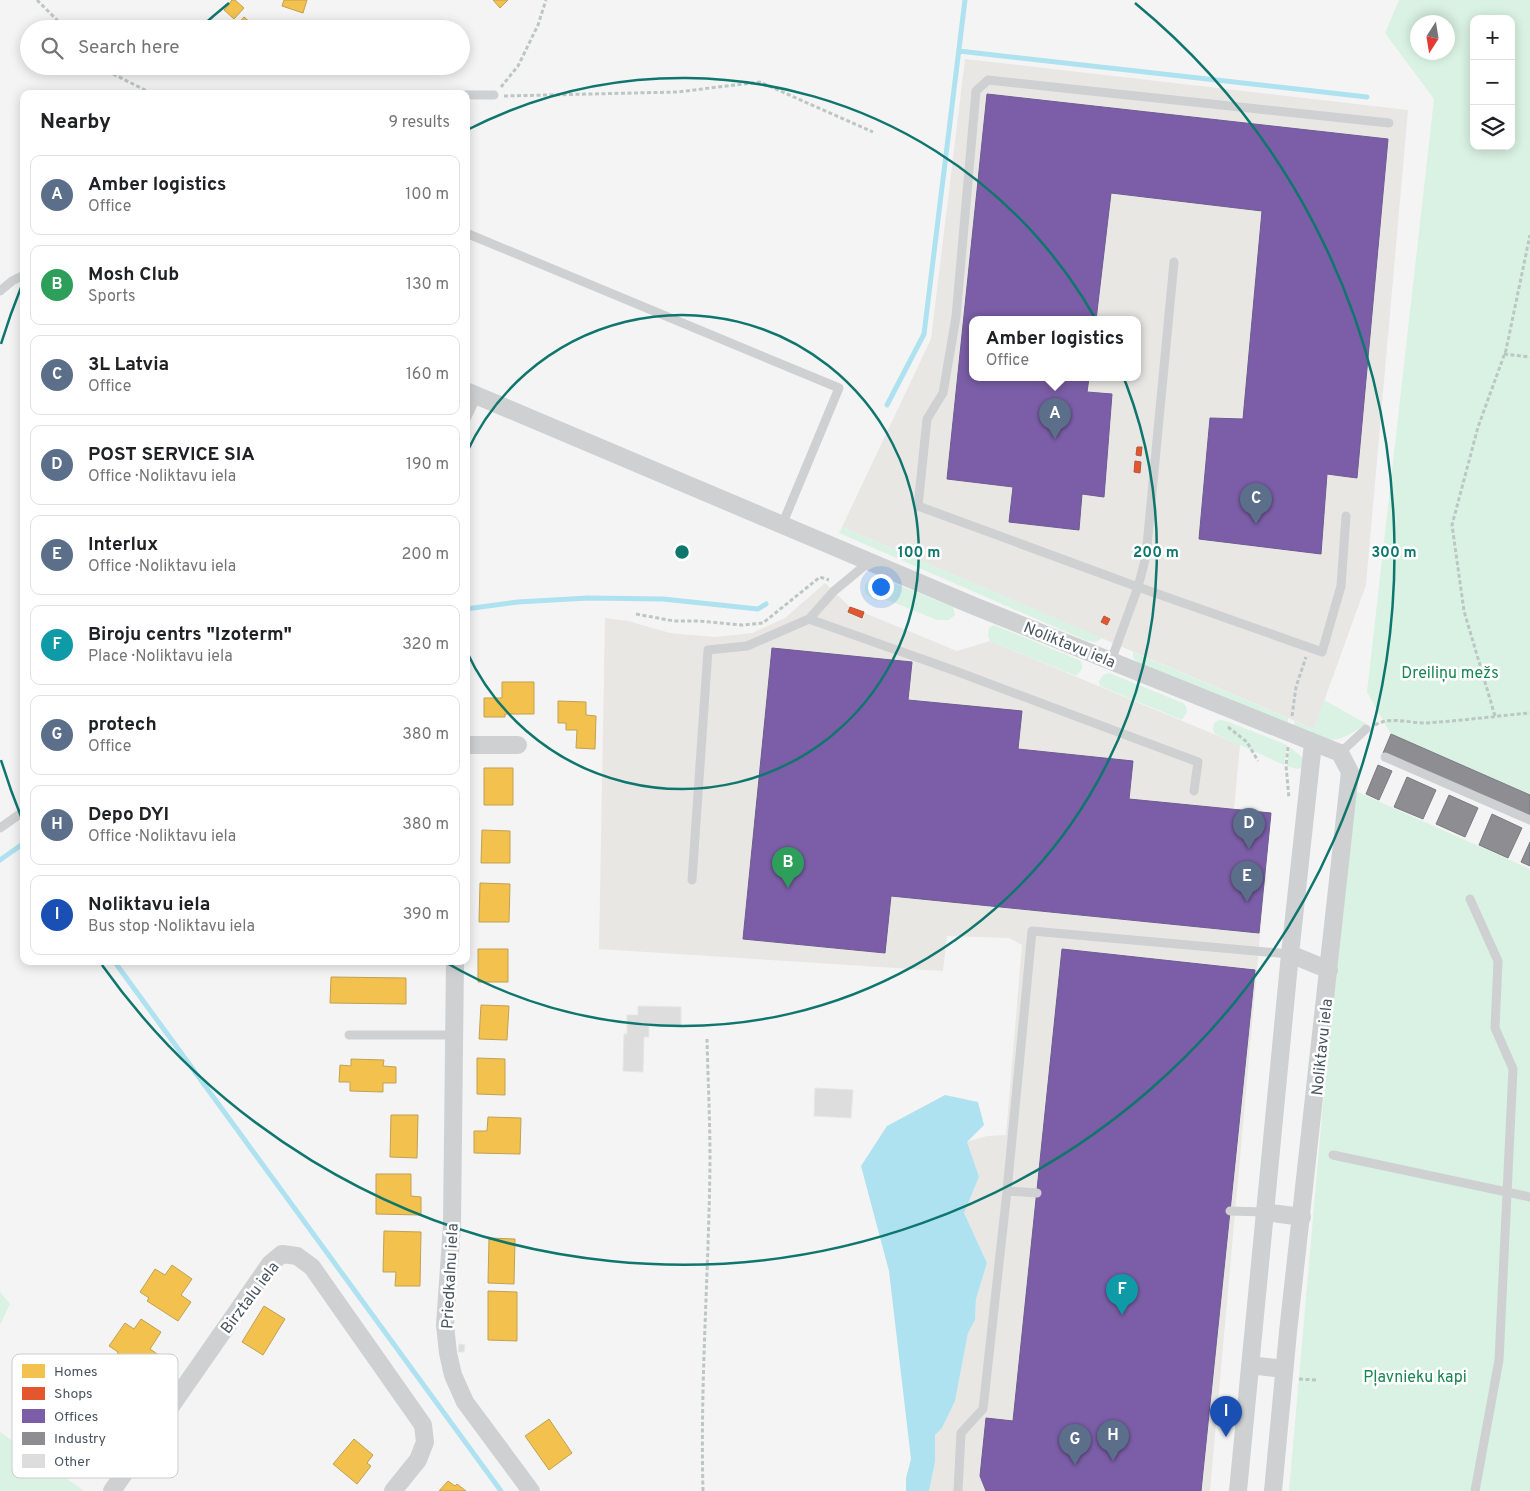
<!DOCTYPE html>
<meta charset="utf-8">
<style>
:root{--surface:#fff;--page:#f2f2f2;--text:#202124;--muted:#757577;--line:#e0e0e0;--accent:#868d94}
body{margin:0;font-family:Overpass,sans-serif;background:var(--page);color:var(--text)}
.controls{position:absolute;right:15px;top:15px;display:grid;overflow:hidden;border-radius:10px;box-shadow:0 2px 12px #0003}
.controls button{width:45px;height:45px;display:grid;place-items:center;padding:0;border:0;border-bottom:1px solid var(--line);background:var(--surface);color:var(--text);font:25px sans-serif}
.compass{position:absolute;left:1410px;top:15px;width:45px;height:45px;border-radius:50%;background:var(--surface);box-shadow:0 2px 12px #0003;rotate:192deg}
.you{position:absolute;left:880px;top:586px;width:18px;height:18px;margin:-12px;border:4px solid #fff;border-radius:50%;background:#1a73e8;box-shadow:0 0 0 8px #1a73e833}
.badge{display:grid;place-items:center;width:32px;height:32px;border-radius:50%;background:var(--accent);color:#fff;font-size:16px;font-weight:700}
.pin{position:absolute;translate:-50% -41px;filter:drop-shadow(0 1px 2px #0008)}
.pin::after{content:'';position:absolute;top:26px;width:18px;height:15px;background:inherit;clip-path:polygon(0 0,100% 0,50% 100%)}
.popup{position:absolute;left:969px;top:316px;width:172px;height:65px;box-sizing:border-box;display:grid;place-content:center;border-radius:10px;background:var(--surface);filter:drop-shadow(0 1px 4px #0005);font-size:16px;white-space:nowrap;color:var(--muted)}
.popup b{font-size:19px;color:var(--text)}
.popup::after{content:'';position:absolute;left:50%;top:100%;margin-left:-10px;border:10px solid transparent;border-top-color:var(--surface)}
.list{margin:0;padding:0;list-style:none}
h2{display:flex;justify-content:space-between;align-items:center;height:65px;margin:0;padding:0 20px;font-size:21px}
h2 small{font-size:16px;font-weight:400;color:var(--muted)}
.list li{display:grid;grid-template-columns:32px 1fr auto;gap:15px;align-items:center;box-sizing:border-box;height:80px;margin:0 10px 10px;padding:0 10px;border:1px solid var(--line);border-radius:10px}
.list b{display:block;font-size:19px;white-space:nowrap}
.list p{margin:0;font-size:16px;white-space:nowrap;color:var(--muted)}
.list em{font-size:16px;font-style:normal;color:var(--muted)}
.icon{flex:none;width:28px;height:28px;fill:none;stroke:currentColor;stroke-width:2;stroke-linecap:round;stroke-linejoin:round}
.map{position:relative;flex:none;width:1530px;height:1491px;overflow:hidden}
.search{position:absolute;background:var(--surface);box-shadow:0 2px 12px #0003;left:20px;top:20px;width:450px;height:55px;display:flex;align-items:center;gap:12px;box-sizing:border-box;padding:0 18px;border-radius:28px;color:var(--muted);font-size:19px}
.panel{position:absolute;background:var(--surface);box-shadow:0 2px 12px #0003;left:20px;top:90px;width:450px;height:875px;border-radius:10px}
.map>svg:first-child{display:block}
.commercial{fill:#e8e7e3;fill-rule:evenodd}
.green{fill:#d9f2e3;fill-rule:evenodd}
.water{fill:#aee2f0}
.homes{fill:#f2c14e;stroke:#c0a154}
.shops{fill:#e4572e;stroke:#b6573d}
.offices{fill:#7b5ea7;stroke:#6c5c92}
.industry{fill:#8d8d92;stroke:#797c83}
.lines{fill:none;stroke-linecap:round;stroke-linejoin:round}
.stream{stroke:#aee2f0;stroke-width:5}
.building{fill:#ddddde;stroke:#e5e6e7}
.path{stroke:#bcc7c4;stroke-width:3;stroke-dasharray:4 2.5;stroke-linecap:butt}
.lane{stroke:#ced0d2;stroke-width:9}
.street{stroke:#ced0d2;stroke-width:18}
.ring{fill:none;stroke:#0f766e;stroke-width:2.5}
.labels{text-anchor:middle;stroke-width:5;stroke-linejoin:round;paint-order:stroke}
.street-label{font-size:16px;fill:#4a5661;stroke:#fff}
.park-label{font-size:16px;fill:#17864f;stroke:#fff}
.key{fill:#fff;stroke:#c9ccd0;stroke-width:1}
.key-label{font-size:14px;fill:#4a5661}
.centre{fill:#0f766e;stroke:#fff;stroke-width:2.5}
.ring-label{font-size:15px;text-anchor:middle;font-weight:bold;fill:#0f766e;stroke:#fff;stroke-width:5;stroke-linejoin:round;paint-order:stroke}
</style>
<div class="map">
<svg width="1530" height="1491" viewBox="0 0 1530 1491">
<rect width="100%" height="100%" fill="#f4f4f4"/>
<path class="commercial" d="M965,59L1408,110L1366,585L1314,729L842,527L931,339ZM972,320H1138V378H972Z
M825,583L850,607L957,651L990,641L1240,745L1234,809L1271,813L1210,1491H929L935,1462V1435L942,1428L955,1401L968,1333L975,1320L976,1299L987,1263L964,1213L979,1177L966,1142L987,1136L1006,1135L1022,945L1009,938L947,936L943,971L599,949L605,618L628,621L670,633L715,637L752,633L785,618Z"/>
<path class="green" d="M1399,0H1530V795L1391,734L1367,692L1434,99L1385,33ZM1474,19H1511V146H1474ZM1448,22V52H1418V22Z
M842,527L1102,638L1096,642L1087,641L839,533Z
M869,579L888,581L953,607L955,615L949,620H937L883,598L878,601L871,598L865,593V585Z
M994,625L1081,661C1084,668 1081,671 1076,676L990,641L988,635L989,628Z
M1133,652L1288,718V724L1139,664L1133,658Z
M1109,673L1183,703L1186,706L1187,712L1182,720L1100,686L1099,681L1103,675Z
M1324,700L1367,724C1332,746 1331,743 1294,726L1295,721L1314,729Z
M1219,720L1226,721L1287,745L1284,765L1215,734L1213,730L1214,723Z
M1290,747L1302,757L1303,763L1301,768L1297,769L1287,766Z
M1353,790L1530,869V1491H1289L1347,831Z
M0,1292L10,1304L0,1325Z
M0,1432L83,1490V1491H0Z"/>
<path class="water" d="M945,1095L978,1102L984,1125L967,1142L979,1177L964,1213L987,1263L976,1299L975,1320L968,1333L955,1401L942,1428L935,1435V1462L929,1491H906V1478L911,1459L889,1271L861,1166L887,1126Z"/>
<path class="homes" d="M232,0H235L244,8L234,19L224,10Z
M284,0H307L303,13L282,6Z
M493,0H508L500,8Z
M244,17L258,29H239L236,27Z
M502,682H534V714H505V717H484V698H502Z
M558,701L586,702V715L596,716L595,749L576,748L577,730H566V723H558Z
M484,768H513V805H484Z
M482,830L510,831V863H481Z
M480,883L510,884L509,922H479Z
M478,949H508V982H478Z
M331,977L406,978V1004L330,1003Z
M481,1005L509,1006L507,1040L479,1039Z
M477,1058L505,1059V1095L477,1094Z
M351,1059L384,1060L383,1066L396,1067V1083H383V1092L350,1091V1082H339L340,1065L351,1066Z
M391,1115H418L417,1158L390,1157Z
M488,1117L521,1118L520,1154L474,1153V1131H487Z
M376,1174H411V1196L421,1197V1215L376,1214Z
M384,1231L421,1232L420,1286H395L396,1272H383Z
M489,1238L515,1239L514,1284L488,1283Z
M172,1265L192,1279L181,1295L191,1302L178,1321L147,1301L149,1298L140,1292L155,1269L165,1275Z
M488,1291L517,1292V1341L488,1340Z
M264,1306L285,1319L263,1355L242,1342Z
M141,1319L161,1332L150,1349L160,1356L147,1375L117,1355L118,1352L109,1346L125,1323L134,1329Z
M99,1379L119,1392L108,1409L118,1416L105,1435L75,1415L76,1412L67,1406L83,1383L92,1389Z
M549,1419L572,1453L549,1470L525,1436Z
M354,1439L373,1455L367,1463L371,1466L357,1484L333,1464Z
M448,1481L455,1486L457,1484L466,1491H439Z"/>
<path class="shops" d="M1137,447H1142L1141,456L1136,455Z
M1135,461L1141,462L1140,473L1134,472Z
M850,607L864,612L862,618L848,612Z
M1104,616L1110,619L1107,625L1101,622Z"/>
<path class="offices" d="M987,94L1388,139L1357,478L1327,474L1321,554L1199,539L1210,418L1243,419L1262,211L1111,193L1096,320H972V378H1089L1087,392L1112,394L1104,497L1082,494L1079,530L1009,522L1013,487L947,479Z
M772,648L912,662L908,700L1022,711L1018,749L1133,761L1129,799L1271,813L1259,933L891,896L885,953L743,939Z
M1062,949L1255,970L1201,1491H986L980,1476L986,1418L1013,1421Z"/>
<path class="industry" d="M1391,734L1530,795V817L1383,753Z
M1378,765L1392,771L1379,800L1366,794Z
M1407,777L1436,790L1423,819L1394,807Z
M1449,795L1478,808L1465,837L1436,824Z
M1492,814L1522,828L1508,858L1479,845Z
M1530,842V866L1521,862Z"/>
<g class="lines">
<path class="stream" d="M959,51L1367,97
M887,405L924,334L965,0
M466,609L518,602L588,598L663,599L758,609L766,604
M0,860L24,843
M114,961L501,1491"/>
</g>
<path class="building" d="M638,1006L681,1007V1027L649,1026V1037H644L643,1072L623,1071L624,1034H627V1015H638Z
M815,1088L853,1090L851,1118L814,1116Z
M459,1344L465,1345L464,1352H458Z"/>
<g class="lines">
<path class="path" d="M37,0L66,29
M103,66L109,72L153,94
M501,87L518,66L538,25L546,0
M504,96L677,92L760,82L873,132
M1504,354L1530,357
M636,614L674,621H699L742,625L763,623L820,577L829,580
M1292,716L1296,687L1306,657
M1495,716L1464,611L1452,525L1478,427L1506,350L1530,235
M1375,725C1390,716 1408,723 1425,723C1460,721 1495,716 1530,713
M1228,727L1247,742L1258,761
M1288,747L1286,766L1289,798
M1299,1379L1316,1380
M703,1491C700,1381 709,1271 710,1161C710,1120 708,1079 707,1039"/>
<path class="lane" d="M466,95H494
M466,233L839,388L782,525
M0,291L12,281L24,275
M466,419L477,396
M1346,516L1341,586L1322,652L1138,587L918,506L927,419L943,393L956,317L976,91L988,80L1389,123
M809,619L950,669L1198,762L1194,791
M1111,661L1138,587L1146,556L1174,262
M1340,753L1366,729
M1385,757L1530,820
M0,828L24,811
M692,880L708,650L747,646L809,619L834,591L869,562
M1470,899L1498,961L1495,1028L1513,1069L1499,1360L1475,1491
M349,1035H454
M1333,1155L1530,1197
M1007,1191L1037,1193
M1230,1211L1264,1212
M958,1491L961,1433L983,1409L1007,1191L1032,931L1290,954"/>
<path class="street" d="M466,391L974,606L1340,753L1350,772L1288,1332L1273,1491
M466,745H518
M1290,954L1329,970
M455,961L452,1225L445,1325L448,1353L453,1375L465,1402L531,1491
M1264,1212L1302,1217
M1250,1365L1284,1369
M112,1491L270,1264L282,1254L297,1256L312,1267L423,1425L425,1442L418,1460L393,1491
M1238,1491L1290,954L1313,743"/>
</g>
<g class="ring">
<path d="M466 454A237 237 0 1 1 466 650"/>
<path d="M467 130A474 474 0 1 1 445 962"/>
<path d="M22 819A712 712 0 0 1 1 760M1 344A712 712 0 0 1 22 285M201 27A712 712 0 0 1 229 3M1135 3A712 712 0 1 1 102 965"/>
</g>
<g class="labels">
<g class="street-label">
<text transform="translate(1070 644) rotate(22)" y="6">Noliktavu iela</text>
<text transform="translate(1321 1047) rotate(-84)" y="6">Noliktavu iela</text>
<text transform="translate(449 1276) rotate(-87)" y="6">Priedkalnu iela</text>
<text transform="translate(249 1297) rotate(-53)" y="6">Birztalu iela</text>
</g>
<g class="park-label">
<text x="1450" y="678">Dreiliņu mežs</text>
<text x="1415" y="1382">Pļavnieku kapi</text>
</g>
</g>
<rect x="12" y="1354" width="166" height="124" rx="8" class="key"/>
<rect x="22" y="1364" width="23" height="14" fill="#f2c14e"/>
<rect x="22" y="1387" width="23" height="13" fill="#e4572e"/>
<rect x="22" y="1409" width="23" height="14" fill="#7b5ea7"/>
<rect x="22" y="1432" width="23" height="13" fill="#8d8d92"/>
<rect x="22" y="1454" width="23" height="14" fill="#ddddde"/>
<g class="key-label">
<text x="54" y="1376">Homes</text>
<text x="54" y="1398">Shops</text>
<text x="54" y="1421">Offices</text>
<text x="54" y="1443">Industry</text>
<text x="54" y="1466">Other</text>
</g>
<circle cx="682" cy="552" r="8" class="centre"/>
<g class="ring-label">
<text x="919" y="557">100 m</text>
<text x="1156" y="557">200 m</text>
<text x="1394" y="557">300 m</text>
</g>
</svg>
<div class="controls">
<button>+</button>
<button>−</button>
<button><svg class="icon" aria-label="layers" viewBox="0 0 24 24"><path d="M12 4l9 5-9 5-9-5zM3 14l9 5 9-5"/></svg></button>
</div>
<svg class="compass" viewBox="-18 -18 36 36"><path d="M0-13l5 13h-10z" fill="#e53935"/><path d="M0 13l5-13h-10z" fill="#757577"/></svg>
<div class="you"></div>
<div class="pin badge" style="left:1055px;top:439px;background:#5c6f8a">A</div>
<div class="popup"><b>Amber logistics</b>Office</div>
<div class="pin badge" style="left:788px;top:888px;background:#2e9e5b">B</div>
<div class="pin badge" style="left:1256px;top:524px;background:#5c6f8a">C</div>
<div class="pin badge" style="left:1249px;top:849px;background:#5c6f8a">D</div>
<div class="pin badge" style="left:1247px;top:902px;background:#5c6f8a">E</div>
<div class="pin badge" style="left:1122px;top:1315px;background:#0f9aa8">F</div>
<div class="pin badge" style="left:1075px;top:1465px;background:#5c6f8a">G</div>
<div class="pin badge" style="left:1113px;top:1461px;background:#5c6f8a">H</div>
<div class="pin badge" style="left:1226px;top:1437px;background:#1a4fb4">I</div>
<div class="search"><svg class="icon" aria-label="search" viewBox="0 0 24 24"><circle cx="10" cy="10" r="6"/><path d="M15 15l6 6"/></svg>Search here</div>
<section class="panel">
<h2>Nearby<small>9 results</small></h2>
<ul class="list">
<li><span class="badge" style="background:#5c6f8a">A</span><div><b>Amber logistics</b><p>Office</p></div><em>100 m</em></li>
<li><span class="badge" style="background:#2e9e5b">B</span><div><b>Mosh Club</b><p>Sports</p></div><em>130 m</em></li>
<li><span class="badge" style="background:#5c6f8a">C</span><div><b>3L Latvia</b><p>Office</p></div><em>160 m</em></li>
<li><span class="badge" style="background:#5c6f8a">D</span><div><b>POST SERVICE SIA</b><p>Office · Noliktavu iela</p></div><em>190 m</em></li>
<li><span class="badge" style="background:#5c6f8a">E</span><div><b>Interlux</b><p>Office · Noliktavu iela</p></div><em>200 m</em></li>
<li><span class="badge" style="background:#0f9aa8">F</span><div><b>Biroju centrs &quot;Izoterm&quot;</b><p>Place · Noliktavu iela</p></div><em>320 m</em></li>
<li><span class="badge" style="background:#5c6f8a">G</span><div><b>protech</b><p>Office</p></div><em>380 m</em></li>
<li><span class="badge" style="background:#5c6f8a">H</span><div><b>Depo DYI</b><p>Office · Noliktavu iela</p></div><em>380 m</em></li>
<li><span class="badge" style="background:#1a4fb4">I</span><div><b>Noliktavu iela</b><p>Bus stop · Noliktavu iela</p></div><em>390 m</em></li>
</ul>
</section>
</div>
